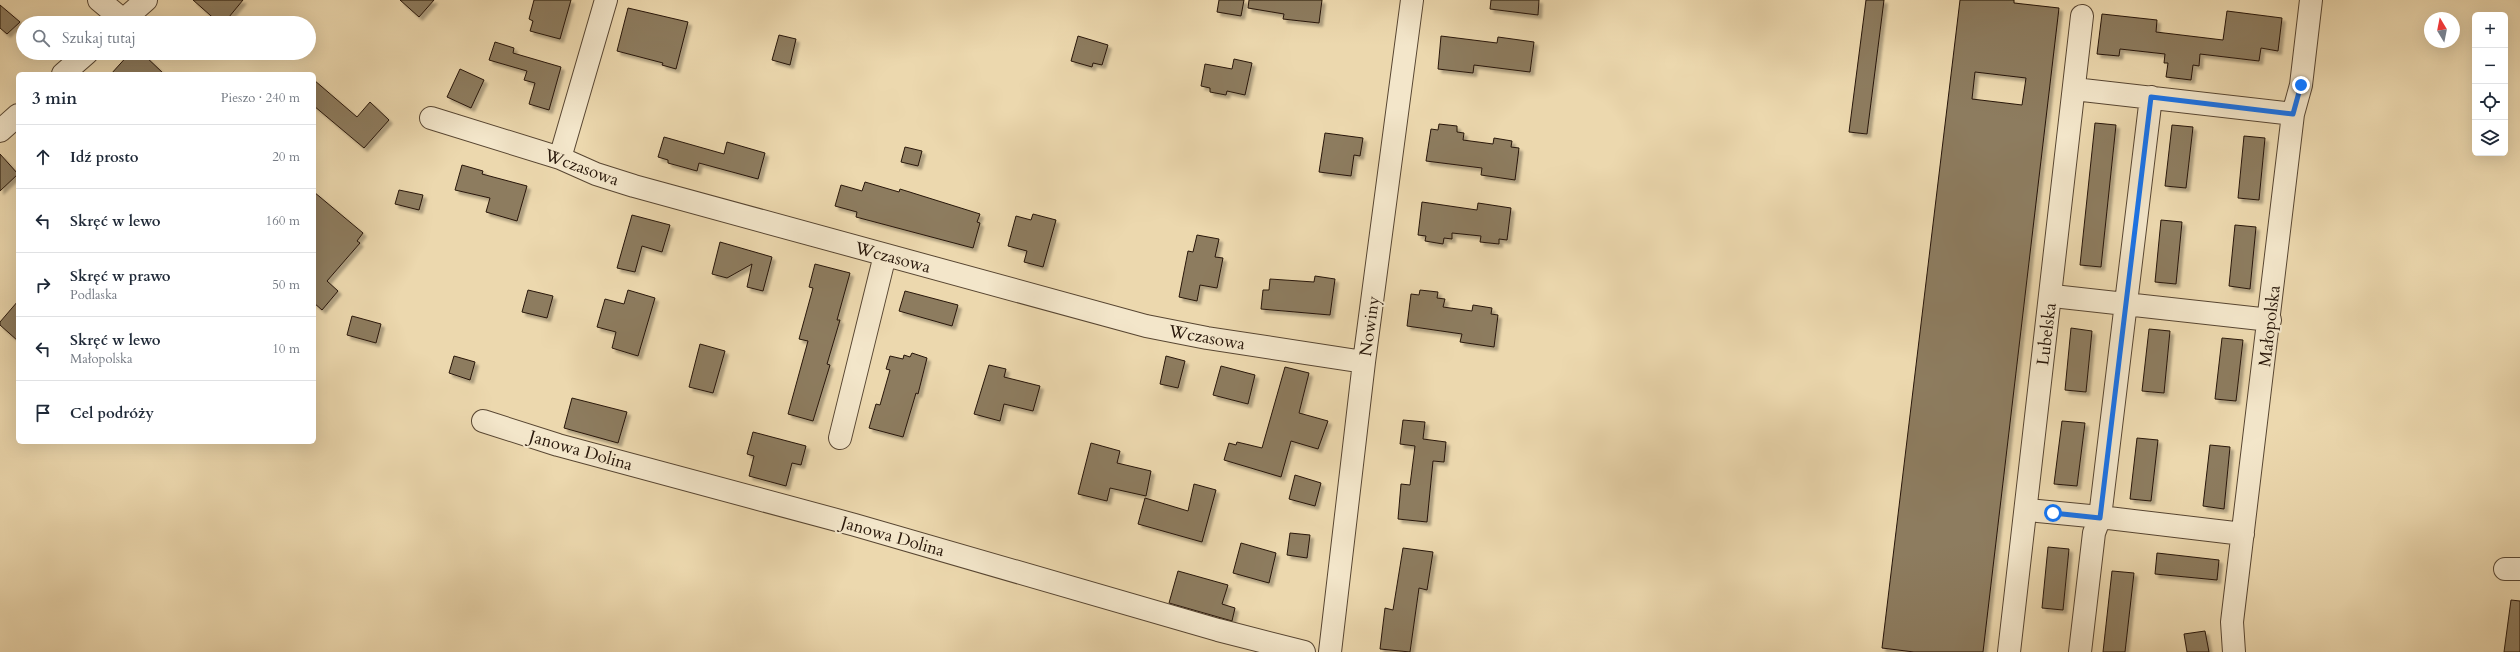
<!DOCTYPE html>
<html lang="pl">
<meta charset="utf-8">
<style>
:root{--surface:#fff;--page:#f6f6f7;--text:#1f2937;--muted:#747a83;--line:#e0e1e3}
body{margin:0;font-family:Cardo,serif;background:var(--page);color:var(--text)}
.controls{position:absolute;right:12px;top:12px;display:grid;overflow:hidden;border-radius:6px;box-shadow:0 4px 16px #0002}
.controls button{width:36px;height:36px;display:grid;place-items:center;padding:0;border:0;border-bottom:1px solid var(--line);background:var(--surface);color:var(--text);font:20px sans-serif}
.compass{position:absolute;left:2424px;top:12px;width:36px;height:36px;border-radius:50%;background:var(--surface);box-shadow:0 4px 16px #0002;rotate:350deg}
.stop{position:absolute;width:12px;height:12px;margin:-9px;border:3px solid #1a73e8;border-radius:50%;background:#fff}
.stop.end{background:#1a73e8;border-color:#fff;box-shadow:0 1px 4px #0008}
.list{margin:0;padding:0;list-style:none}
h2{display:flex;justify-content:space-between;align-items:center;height:52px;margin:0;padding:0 16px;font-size:17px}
h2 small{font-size:13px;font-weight:400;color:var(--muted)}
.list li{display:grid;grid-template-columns:26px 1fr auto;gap:12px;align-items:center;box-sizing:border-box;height:64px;padding:0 16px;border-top:1px solid var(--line)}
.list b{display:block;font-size:15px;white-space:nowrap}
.list p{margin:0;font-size:13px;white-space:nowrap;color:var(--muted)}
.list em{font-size:13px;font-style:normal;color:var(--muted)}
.icon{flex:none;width:22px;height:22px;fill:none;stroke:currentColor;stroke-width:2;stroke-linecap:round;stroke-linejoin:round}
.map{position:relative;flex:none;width:2520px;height:652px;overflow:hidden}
.search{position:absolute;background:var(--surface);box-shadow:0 4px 16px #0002;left:16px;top:16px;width:300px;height:44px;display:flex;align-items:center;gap:10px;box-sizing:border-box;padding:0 14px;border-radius:22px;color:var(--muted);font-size:15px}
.panel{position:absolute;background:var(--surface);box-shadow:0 4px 16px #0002;left:16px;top:72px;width:300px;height:372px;border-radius:6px}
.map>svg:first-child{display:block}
.building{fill:#8d7b5f;stroke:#271609;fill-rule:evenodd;filter:url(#shadow)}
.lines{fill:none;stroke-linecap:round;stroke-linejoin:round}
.minor-casing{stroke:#584632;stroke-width:24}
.minor{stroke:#f3e6ca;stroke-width:22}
.route{stroke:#1a73e8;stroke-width:5}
.labels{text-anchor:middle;stroke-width:4;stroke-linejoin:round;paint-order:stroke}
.street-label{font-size:17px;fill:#271609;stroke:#f3e6ca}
</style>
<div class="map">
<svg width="2520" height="652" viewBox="0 0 2520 652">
<defs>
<filter id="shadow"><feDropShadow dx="3.5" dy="3.5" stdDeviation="1" flood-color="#0004"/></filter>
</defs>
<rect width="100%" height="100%" fill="#ecd8ae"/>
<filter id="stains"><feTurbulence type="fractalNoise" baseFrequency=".005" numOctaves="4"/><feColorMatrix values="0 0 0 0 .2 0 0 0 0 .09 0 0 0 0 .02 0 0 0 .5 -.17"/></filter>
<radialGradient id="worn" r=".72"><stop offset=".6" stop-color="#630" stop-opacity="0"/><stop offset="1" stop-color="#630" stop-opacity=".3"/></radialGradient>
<path class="building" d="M193,0H243L224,23H219Z
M400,0H434L419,17Z
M534,0H571L560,39L530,31L533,21L529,19Z
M1219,0H1244L1241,16L1217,12Z
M1249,0H1322L1319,23L1283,19L1284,14L1248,8Z
M1491,0H1539L1538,15L1490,9Z
M1866,0H1884L1867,134L1849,132Z
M1960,0H2014V3L2059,8L1983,652H1914L1882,648ZM1975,72L2026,78L2022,105L1972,99Z
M0,5L20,22L7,34L0,28Z
M628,8L688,22L676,69L662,65L663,63L617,51Z
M2227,11L2282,18L2278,51L2261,48L2259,61L2200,54L2199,66L2193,65L2191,80L2166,77L2168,63H2164L2165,54L2120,49L2119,56L2097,54L2102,14L2157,20L2156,32L2223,40Z
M779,35L796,39L790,65L772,60Z
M1078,36L1108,45L1102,65L1093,63L1092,67L1071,61Z
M1441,36L1497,43L1498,37L1534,42L1530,72L1474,65L1473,73L1438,69Z
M495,42L514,48L513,53L561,67L549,110L529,104L535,83L524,80L527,71L489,60Z
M130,53H142L164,74H111Z
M1234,59L1252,63L1245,95L1227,91L1226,95L1210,92V88L1201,86L1205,64L1232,69Z
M460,69L484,80L471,108L447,97Z
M314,80L357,117L370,102L389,120L364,148L314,106Z
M2095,123L2116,125L2101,267L2080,265Z
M1439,124L1457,126V132L1464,133L1463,140L1493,144L1494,138L1512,141L1511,147L1519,148L1515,180L1481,175L1482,168L1426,161L1431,129L1438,130Z
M2172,125L2193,127L2186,188L2165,186Z
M1325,133L1363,138L1360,156L1354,155L1351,176L1319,172Z
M2244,136L2265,138L2259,200L2238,198Z
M664,137L724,154L727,142L765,153L758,179L699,163L697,171L668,163V160L658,157Z
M905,147L922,151L918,166L901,162Z
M0,154L18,174L0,191Z
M462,165L483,171L482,174L527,186L517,221L486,212L490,198L455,190Z
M865,182L899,192L900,189L980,214L977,222L980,223L973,248L856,217L857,212L835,206L841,185L862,191Z
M399,190L423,195L419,210L395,204Z
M314,192L363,233L357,241L360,243L327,281L338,291L322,310L314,303Z
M1422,202L1477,210L1478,203L1511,208L1507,240L1499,239V244L1480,242L1481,236L1452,233V239L1444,238L1443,244L1425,241L1426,236L1418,235Z
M1033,214L1056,220L1043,267L1024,262L1027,251L1008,246L1016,216L1031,220Z
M632,215L670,225L662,252L642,246L635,272L617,268Z
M2161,220L2182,222L2176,284L2155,282Z
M2235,225L2256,227L2250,289L2229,286Z
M1197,235L1219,239L1215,257L1223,258L1217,288L1200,285L1197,301L1179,297L1188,251L1193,252Z
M720,242L772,257L763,291L747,287L752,264L727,278L712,274Z
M815,264L850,273L837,320H840L827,364L830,365L813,421L788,414L808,341L799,339L813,288L809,287Z
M1315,276L1335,279L1330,315L1261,309L1263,290H1269L1270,279L1314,282Z
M528,290L553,296L547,318L522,312Z
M628,290L655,298L638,356L612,348L616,332L597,327L605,299L624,304Z
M1420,290L1438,292L1437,298L1445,299L1443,307L1472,311L1473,305L1492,308L1491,314L1498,315L1494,347L1460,342L1462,334L1407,326L1411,294L1419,295Z
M905,291L958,305L952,326L899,311Z
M18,301V341L0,325V322Z
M352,316L381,324L376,343L347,335Z
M2071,328L2092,331L2086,392L2065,390Z
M2149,329L2170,331L2164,393L2142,391Z
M2222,338L2243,340L2236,401L2215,399Z
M700,344L725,351L713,393L689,387Z
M912,353L927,358L918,394L916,393L903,437L869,428L876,404L880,405L890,370L886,369L890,356L903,359L904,355L910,357Z
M454,356L475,362L470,380L449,373Z
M1166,356L1185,361L1178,388L1160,384Z
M989,365L1006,369L1004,377L1040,386L1033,411L1004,404L1000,421L974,414Z
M1221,366L1255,375L1248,404L1213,395Z
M1285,367L1309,373L1299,413L1328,421L1318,449L1291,441L1281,477L1224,460L1229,443L1236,445L1237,442L1262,448Z
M572,398L627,412L618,443L564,428Z
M1403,420L1425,422L1423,439L1446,442L1444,462L1433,461L1427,522L1398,519L1401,484L1410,485L1415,446L1400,444Z
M2062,421L2085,423L2077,486L2054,484Z
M753,432L806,446L801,465L792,463L786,486L749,476L754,456L747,454Z
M2137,438L2158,440L2151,501L2130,499Z
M1091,443L1120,451L1117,463L1151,471L1146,496L1110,488L1107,501L1078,494Z
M2210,445L2230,447L2224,509L2203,506Z
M1295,475L1321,483L1315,506L1289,499Z
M1194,484L1216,490L1202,542L1138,524L1145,498L1188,511Z
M1290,533L1310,535L1307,558L1287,555Z
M1241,543L1276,553L1269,583L1233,573Z
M2048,547L2069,549L2063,610L2042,608Z
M1403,548L1433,552L1427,590L1419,588L1410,652L1380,649L1385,608L1393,610Z
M2157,553L2219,560L2217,580L2155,574Z
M1178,571L1228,585L1222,604L1235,608L1232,621L1169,603Z
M2112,571L2134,573L2125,652H2103Z
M2511,600L2520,601V652H2504Z
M2205,631L2209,652H2187L2184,634Z"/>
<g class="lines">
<g class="minor-casing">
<path id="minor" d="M99,0L123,20
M120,23L146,0
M63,74L87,53
M2074,89L2293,114
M2151,97L2100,517L2243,534
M431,118L560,158L596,174L634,186L1146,326L1207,338L1364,362
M0,131L18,115
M560,158L606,0
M2062,297L2270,320
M483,421L558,445L855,525L1218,630L1304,652
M840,438L885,255
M2038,511L2100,517L2094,533L2080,652
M2505,569H2520
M1330,652L1364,362L1412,0
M2009,652L2082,16
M2234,652L2232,622L2293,114L2301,85L2311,0"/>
</g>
<use href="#minor" class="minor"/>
</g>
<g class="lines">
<path class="route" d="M2053,513L2100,518L2151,97L2293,114L2301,85"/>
</g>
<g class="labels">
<g class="street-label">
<text transform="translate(582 167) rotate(20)" y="6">Wczasowa</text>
<text transform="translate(893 257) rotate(15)" y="6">Wczasowa</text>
<text transform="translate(1369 326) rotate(-82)" y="6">Nowiny</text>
<text transform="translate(2269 326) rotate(-83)" y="6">Małopolska</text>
<text transform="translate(2046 334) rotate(-83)" y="6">Lubelska</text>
<text transform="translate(1207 337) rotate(10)" y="6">Wczasowa</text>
<text transform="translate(581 450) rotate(16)" y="6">Janowa Dolina</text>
<text transform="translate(893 536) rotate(16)" y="6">Janowa Dolina</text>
</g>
</g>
<rect width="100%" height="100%" filter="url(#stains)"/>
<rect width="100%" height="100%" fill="url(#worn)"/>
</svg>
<div class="controls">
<button>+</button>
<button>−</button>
<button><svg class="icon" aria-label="locate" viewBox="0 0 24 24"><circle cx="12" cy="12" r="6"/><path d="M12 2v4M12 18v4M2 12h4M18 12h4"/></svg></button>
<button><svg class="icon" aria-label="layers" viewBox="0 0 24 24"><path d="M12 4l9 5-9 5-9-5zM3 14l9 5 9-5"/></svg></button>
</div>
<svg class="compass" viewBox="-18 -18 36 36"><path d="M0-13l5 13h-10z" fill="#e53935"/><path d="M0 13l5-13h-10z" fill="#747a83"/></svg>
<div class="stop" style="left:2053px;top:513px"></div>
<div class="stop end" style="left:2301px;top:85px"></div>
<div class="search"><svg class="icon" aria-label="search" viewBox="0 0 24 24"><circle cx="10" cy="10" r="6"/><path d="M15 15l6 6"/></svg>Szukaj tutaj</div>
<section class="panel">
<h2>3 min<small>Pieszo · 240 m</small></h2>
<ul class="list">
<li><svg class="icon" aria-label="ahead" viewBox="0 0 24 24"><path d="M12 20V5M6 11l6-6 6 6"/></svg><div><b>Idź prosto</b></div><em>20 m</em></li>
<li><svg class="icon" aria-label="left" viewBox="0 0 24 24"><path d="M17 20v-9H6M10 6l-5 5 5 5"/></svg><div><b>Skręć w lewo</b></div><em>160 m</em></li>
<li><svg class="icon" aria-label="right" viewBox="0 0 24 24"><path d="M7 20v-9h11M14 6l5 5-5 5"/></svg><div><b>Skręć w prawo</b><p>Podlaska</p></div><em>50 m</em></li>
<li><svg class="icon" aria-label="left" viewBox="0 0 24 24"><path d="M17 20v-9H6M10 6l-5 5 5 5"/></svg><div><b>Skręć w lewo</b><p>Małopolska</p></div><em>10 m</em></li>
<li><svg class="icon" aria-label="arrive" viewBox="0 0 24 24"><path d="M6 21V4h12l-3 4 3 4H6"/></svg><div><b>Cel podróży</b></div></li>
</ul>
</section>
</div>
